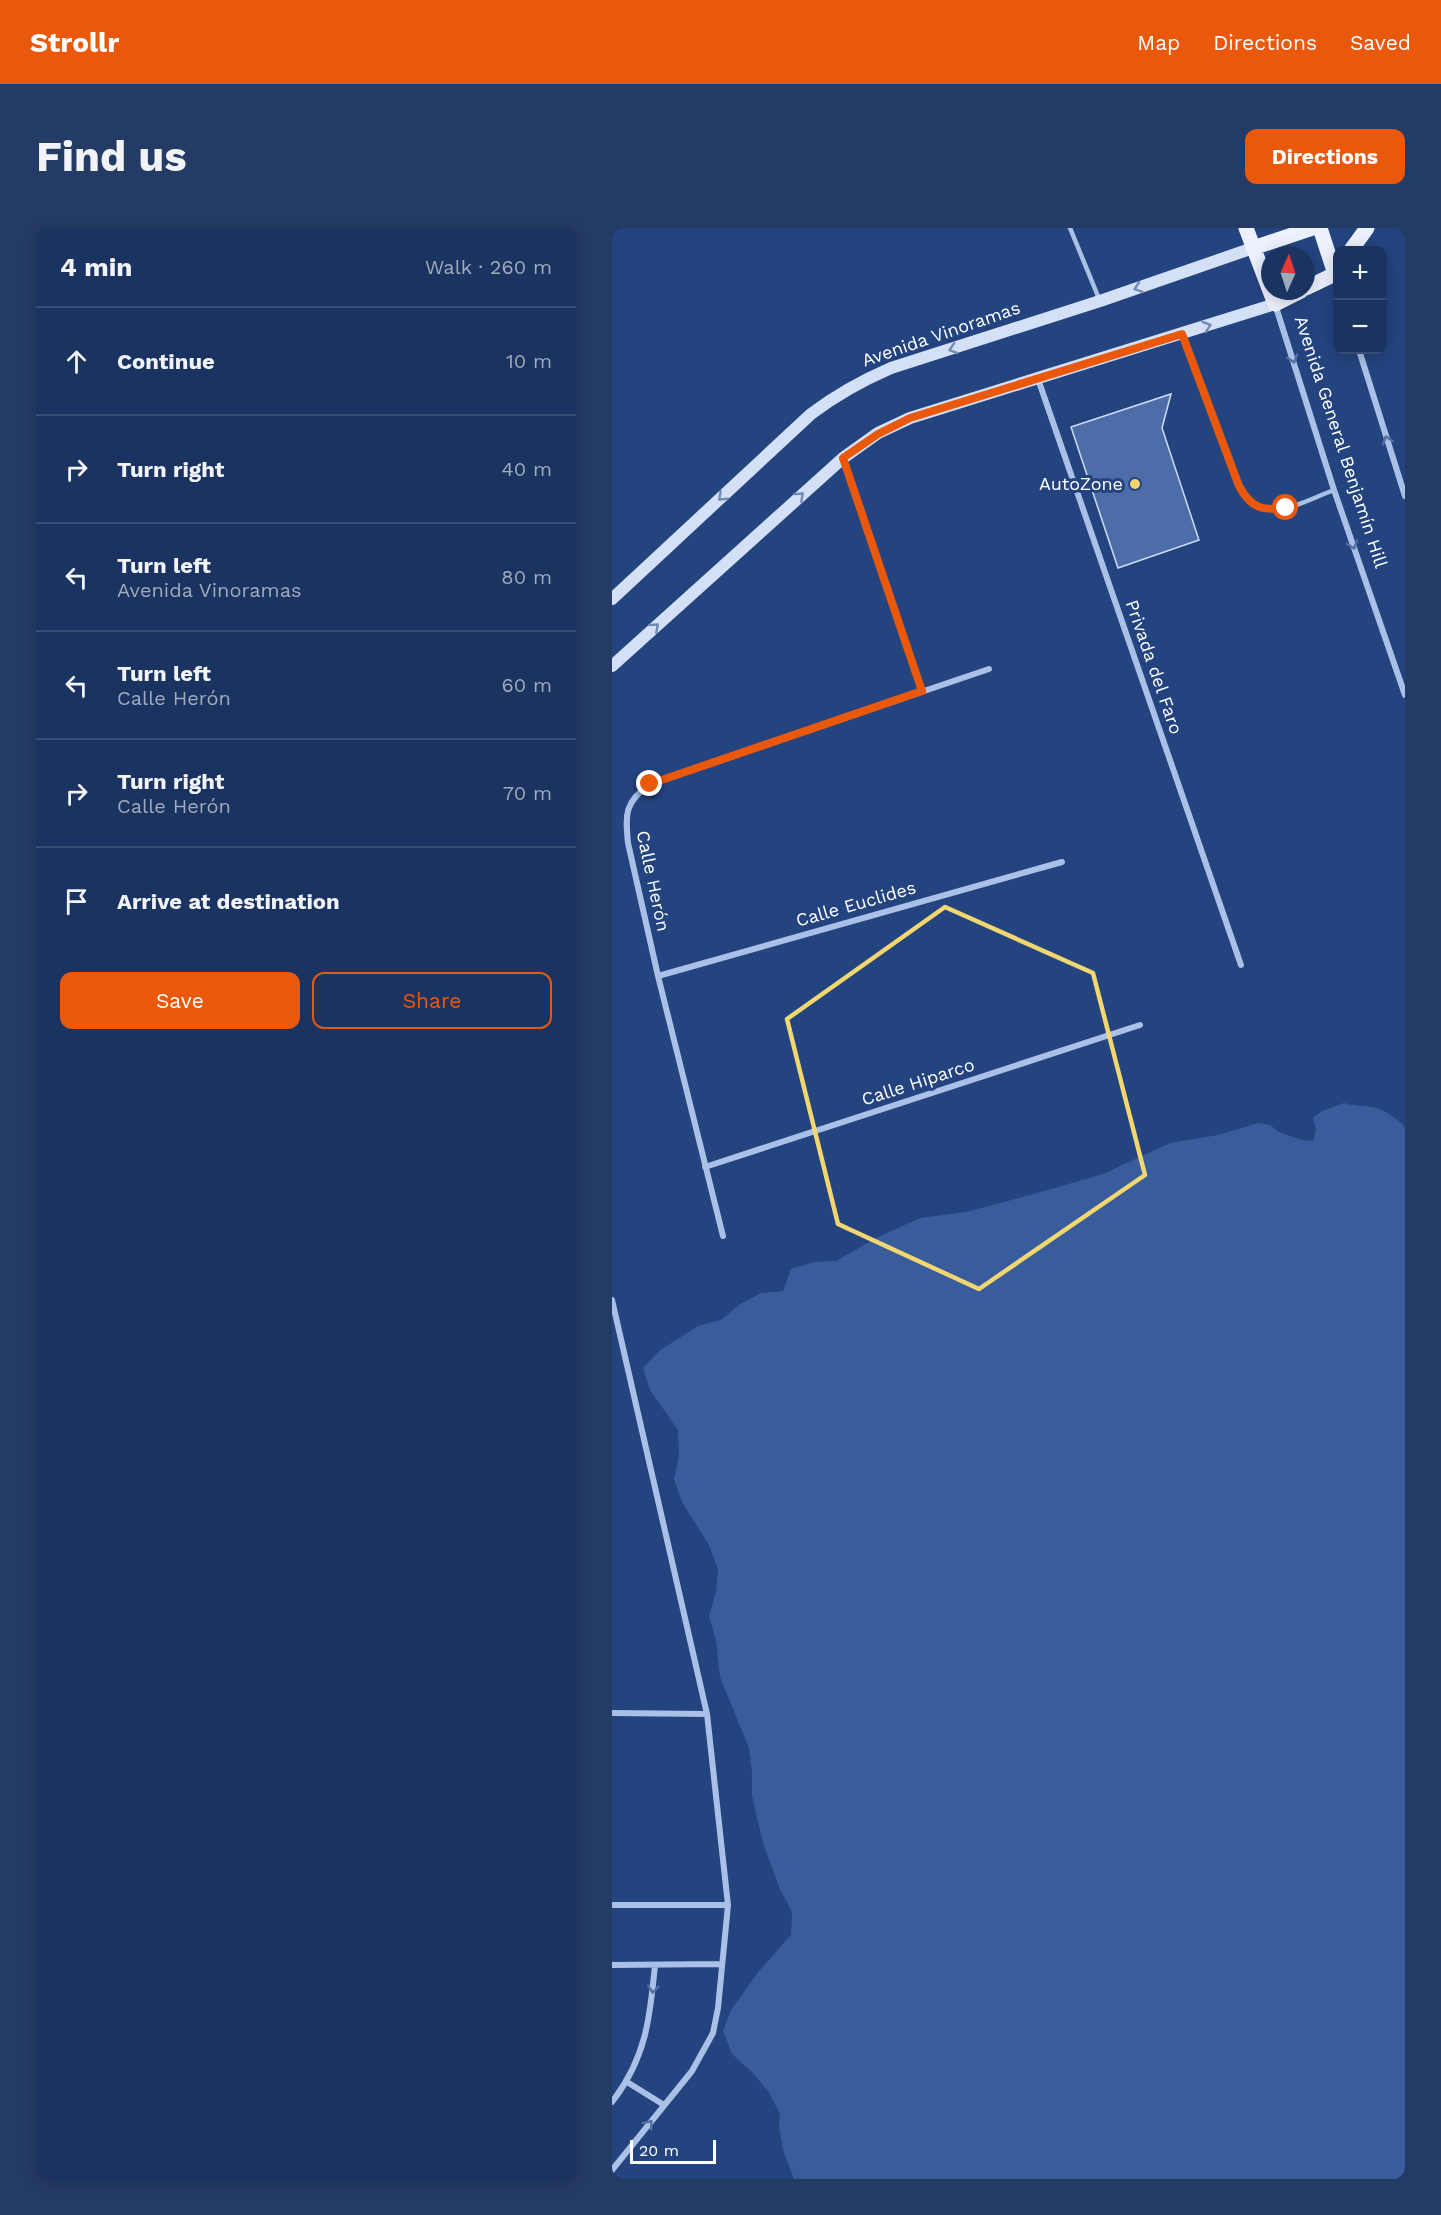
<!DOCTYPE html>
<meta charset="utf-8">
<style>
:root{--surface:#1b3360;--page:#243b66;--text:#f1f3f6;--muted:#a0aabd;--line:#394e75;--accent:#ea580c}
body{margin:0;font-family:"Work Sans",sans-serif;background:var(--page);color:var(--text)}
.controls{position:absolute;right:18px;top:18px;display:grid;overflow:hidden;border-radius:12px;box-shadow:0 3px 15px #0003}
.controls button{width:54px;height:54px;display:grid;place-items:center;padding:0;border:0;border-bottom:2px solid var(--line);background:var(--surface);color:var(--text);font:30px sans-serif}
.compass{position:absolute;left:649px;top:18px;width:54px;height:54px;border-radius:50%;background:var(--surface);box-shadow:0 3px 15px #0003;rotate:3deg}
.scale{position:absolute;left:18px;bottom:15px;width:86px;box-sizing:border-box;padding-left:6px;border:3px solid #fff;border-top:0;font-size:16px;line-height:21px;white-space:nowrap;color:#fff;-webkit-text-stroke:4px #244480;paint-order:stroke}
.stop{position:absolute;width:18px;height:18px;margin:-14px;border:4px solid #ea580c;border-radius:50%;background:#fff}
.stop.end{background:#ea580c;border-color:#fff;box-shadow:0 2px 6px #0008}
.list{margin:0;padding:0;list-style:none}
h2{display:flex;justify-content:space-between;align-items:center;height:78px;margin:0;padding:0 24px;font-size:26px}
h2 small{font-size:20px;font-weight:400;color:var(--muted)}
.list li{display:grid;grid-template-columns:39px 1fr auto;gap:18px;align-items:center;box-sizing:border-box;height:108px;padding:0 24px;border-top:2px solid var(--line)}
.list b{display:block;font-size:22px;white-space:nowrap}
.list p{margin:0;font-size:20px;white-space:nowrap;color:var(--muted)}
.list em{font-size:20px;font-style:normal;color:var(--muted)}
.actions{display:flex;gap:12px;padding:18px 24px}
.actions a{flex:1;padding:14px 0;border:2px solid var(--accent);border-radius:12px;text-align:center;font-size:21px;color:var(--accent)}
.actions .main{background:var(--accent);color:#fff}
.icon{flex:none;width:33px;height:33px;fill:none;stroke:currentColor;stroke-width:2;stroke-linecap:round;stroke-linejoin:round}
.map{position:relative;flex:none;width:793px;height:1951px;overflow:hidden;border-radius:12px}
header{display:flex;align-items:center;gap:36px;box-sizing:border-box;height:84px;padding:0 30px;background:var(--accent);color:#fff}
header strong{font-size:28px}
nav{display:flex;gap:33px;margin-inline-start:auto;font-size:21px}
.intro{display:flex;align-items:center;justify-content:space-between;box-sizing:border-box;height:144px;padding:0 36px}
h1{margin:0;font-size:42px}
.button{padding:15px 27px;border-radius:12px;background:var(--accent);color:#fff;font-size:21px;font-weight:700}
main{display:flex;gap:36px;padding:0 36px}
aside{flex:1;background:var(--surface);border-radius:12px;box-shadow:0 3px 15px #0003}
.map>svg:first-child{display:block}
.green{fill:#395c9d}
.building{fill:#4c6da8;stroke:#cedcf5;stroke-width:1.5}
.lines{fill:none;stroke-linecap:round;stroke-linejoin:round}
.lane{stroke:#aac0e6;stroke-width:4.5}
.street{stroke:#aac0e6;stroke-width:6}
.secondary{stroke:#d4e0f6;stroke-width:12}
.primary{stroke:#ecf1fd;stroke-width:15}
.oneway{stroke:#738ab5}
.oneway2{stroke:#536fa4}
.route{stroke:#ea580c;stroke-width:8}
.marked{fill:none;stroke:#f1d76e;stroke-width:4.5;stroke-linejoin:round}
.poi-dot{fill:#f1d76e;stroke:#244480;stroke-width:2}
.labels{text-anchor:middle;stroke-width:6;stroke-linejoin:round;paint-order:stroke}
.street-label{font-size:18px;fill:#fff;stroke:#244480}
.poi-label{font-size:18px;fill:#fff;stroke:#244480;text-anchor:end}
</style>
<header>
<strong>Strollr</strong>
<nav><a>Map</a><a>Directions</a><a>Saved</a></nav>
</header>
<div class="intro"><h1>Find us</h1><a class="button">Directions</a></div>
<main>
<aside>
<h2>4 min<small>Walk · 260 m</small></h2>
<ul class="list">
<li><svg class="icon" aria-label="ahead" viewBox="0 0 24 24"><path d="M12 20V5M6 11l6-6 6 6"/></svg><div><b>Continue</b></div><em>10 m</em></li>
<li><svg class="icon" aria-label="right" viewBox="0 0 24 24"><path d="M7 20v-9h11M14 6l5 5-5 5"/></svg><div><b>Turn right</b></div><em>40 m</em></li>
<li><svg class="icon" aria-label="left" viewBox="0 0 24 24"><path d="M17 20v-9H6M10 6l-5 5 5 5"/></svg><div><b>Turn left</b><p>Avenida Vinoramas</p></div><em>80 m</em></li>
<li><svg class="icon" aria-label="left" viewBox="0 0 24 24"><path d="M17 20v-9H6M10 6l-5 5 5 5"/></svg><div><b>Turn left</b><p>Calle Herón</p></div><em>60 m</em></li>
<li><svg class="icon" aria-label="right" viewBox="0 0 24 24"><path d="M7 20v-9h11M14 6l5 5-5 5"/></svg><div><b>Turn right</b><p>Calle Herón</p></div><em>70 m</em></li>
<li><svg class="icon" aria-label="arrive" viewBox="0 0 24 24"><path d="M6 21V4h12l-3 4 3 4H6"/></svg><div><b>Arrive at destination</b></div></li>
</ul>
<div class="actions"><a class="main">Save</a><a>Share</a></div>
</aside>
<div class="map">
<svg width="793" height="1951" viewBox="0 0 793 1951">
<rect width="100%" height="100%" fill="#244480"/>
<path class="green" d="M732,875C743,879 758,877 768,881C776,885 787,892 793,899V1951H182L171,1922L167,1898L168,1886L156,1863L140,1844L120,1826L111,1803L119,1782L147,1743L179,1707L180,1684L168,1661L151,1615L140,1568V1544L137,1520L108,1449L104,1412L97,1388L104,1364L106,1341L97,1317L70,1274L62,1251L67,1228L66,1202L38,1162L31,1140L47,1123L86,1098L109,1092L128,1076L149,1065L171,1063L179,1041L202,1034L224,1033L264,1010L308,990L354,984L422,966L491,946L558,915L606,907L646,895L658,897L667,904L689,912L701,913L704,902L701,890L710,883Z"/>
<path class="building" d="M559,166L550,200L587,312L506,340L459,199Z"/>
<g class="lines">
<path class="lane" d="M458,0L488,73
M570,106L627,258C651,300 687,275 722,262"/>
<path class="street" d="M663,76L722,262L793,467
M747,122L793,268
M426,151L629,737
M231,231L310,463
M46,748L450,634
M93,939L528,797
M111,1008L46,748L16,615C13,585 13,574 38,556L377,441
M0,1072L95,1486L116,1677L106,1780L101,1805L80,1843L0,1942
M0,1485L95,1486
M0,1677H116
M0,1737L110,1736
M15,1854L52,1877
M0,1874C34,1830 38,1790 43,1737"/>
<path class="secondary" d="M0,371L199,186C224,167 249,153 279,140L488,73L641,20
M0,438L231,230L266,205L298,190L663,76"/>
<path class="primary" d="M634,0L658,63
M708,0L723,46
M641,20L701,0
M739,22L755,0
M694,60L723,46L726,42
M658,63L663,76L689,63"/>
</g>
<defs><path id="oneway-chevron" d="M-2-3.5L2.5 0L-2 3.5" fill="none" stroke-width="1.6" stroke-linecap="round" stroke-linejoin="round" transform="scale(1.5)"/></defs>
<g class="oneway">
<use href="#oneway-chevron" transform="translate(526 60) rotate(161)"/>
<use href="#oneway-chevron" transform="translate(595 98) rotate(-18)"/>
<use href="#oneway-chevron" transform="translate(341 121) rotate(162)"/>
<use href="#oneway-chevron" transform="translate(188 268) rotate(-42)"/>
<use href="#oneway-chevron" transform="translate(110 269) rotate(137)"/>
<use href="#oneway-chevron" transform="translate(43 399) rotate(-42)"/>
</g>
<g class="oneway2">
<use href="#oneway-chevron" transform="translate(681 131) rotate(72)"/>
<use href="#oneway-chevron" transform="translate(775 212) rotate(-108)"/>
<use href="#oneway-chevron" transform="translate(741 317) rotate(71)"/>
<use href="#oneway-chevron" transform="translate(41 1761) rotate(96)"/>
<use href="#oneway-chevron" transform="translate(37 1896) rotate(-51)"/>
</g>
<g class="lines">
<path class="route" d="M38,556L310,463L231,230L266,206L298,190L570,106L627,258C639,280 650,283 674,280"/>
</g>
<path class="marked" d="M333,679L481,745L533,947L367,1061L226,996L175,791Z"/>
<circle class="poi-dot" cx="523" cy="256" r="6"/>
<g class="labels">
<g class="street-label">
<text transform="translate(329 106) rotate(-19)" y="6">Avenida Vinoramas</text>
<text transform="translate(729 214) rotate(72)" y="6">Avenida General Benjamín Hill</text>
<text transform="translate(542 439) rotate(71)" y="6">Privada del Faro</text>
<text transform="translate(41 653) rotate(78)" y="6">Calle Herón</text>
<text transform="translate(244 676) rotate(-16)" y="6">Calle Euclides</text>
<text transform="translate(306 854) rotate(-18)" y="6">Calle Hiparco</text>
</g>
<g class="poi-label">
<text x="511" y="262">AutoZone</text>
</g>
</g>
</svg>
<div class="controls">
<button>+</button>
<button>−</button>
</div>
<svg class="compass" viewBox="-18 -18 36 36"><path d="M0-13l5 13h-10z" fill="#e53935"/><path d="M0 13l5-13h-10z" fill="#a0aabd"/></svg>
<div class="scale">20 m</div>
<div class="stop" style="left:674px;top:280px"></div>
<div class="stop end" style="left:38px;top:556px"></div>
</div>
</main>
